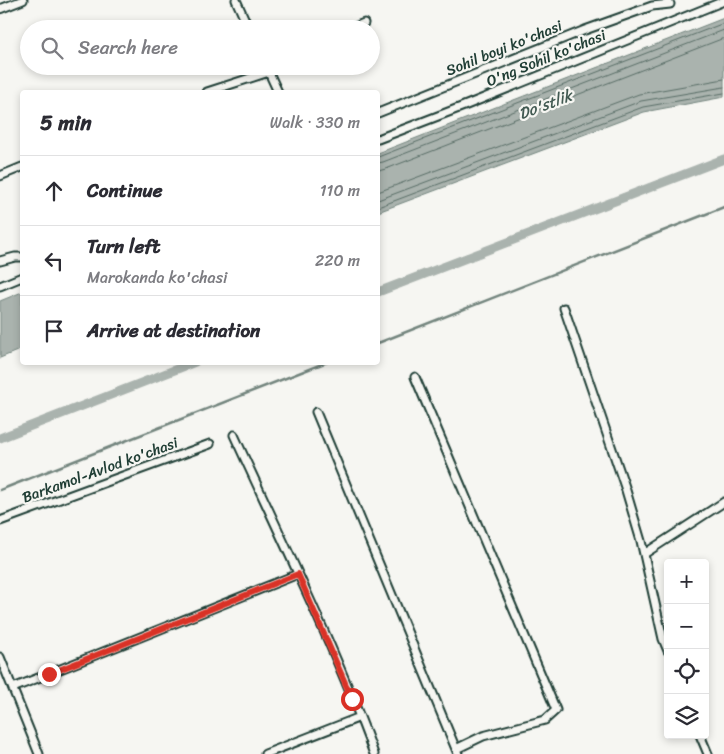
<!DOCTYPE html>
<meta charset="utf-8">
<style>
:root{--surface:#fff;--page:#f7f7f7;--text:#2b2b33;--muted:#7c7c81;--line:#e1e1e2}
body{margin:0;font-family:Sriracha,sans-serif;background:var(--page);color:var(--text)}
.controls{position:absolute;right:15px;bottom:15px;display:grid;overflow:hidden;border-radius:5px;box-shadow:0 2px 8px #0003}
.controls button{width:45px;height:45px;display:grid;place-items:center;padding:0;border:0;border-bottom:1px solid var(--line);background:var(--surface);color:var(--text);font:25px sans-serif}
.stop{position:absolute;width:15px;height:15px;margin:-11px;border:4px solid #d93025;border-radius:50%;background:#fff}
.stop.end{background:#d93025;border-color:#fff;box-shadow:0 1px 5px #0008}
.list{margin:0;padding:0;list-style:none}
h2{display:flex;justify-content:space-between;align-items:center;height:65px;margin:0;padding:0 20px;font-size:21px}
h2 small{font-size:16px;font-weight:400;color:var(--muted)}
.list li{display:grid;grid-template-columns:32px 1fr auto;gap:15px;align-items:center;box-sizing:border-box;height:70px;padding:0 20px;border-top:1px solid var(--line)}
.list b{display:block;font-size:19px;white-space:nowrap}
.list p{margin:0;font-size:16px;white-space:nowrap;color:var(--muted)}
.list em{font-size:16px;font-style:normal;color:var(--muted)}
.icon{flex:none;width:28px;height:28px;fill:none;stroke:currentColor;stroke-width:2;stroke-linecap:round;stroke-linejoin:round}
.map{position:relative;flex:none;width:724px;height:754px;overflow:hidden}
.search{position:absolute;background:var(--surface);box-shadow:0 2px 8px #0003;left:20px;top:20px;width:360px;height:55px;display:flex;align-items:center;gap:12px;box-sizing:border-box;padding:0 18px;border-radius:28px;color:var(--muted);font-size:19px}
.panel{position:absolute;background:var(--surface);box-shadow:0 2px 8px #0003;left:20px;top:90px;width:360px;height:275px;border-radius:5px}
.map>svg:first-child{display:block}
.water{fill:#aab3ae;stroke:#72847d}
.lines{fill:none;stroke-linecap:round;stroke-linejoin:round}
.shore{stroke:#576c65;stroke-width:1}
.stream{stroke:#72847d;stroke-width:2.5}
.canal{stroke:#aab3ae;stroke-width:9}
.minor-casing{stroke:#1f3d34;stroke-width:11}
.minor{stroke:#f6f6f2;stroke-width:7}
.route{stroke:#d93025;stroke-width:6}
.labels{text-anchor:middle;stroke-width:4.5;stroke-linejoin:round;paint-order:stroke}
.street-label{font-size:15px;fill:#1f3d34;stroke:#f6f6f2}
.water-label{font-size:16px;font-style:italic;fill:#425a52;stroke:#f6f6f2}
</style>
<div class="map">
<svg width="724" height="754" viewBox="0 0 724 754">
<rect width="100%" height="100%" fill="#f6f6f2"/>
<filter id="ink" filterUnits="userSpaceOnUse"><feTurbulence type="fractalNoise" baseFrequency=".02" numOctaves="2"/><feDisplacementMap in="SourceGraphic" scale="10" xChannelSelector="R" yChannelSelector="G"/><feConvolveMatrix kernelMatrix="1 2 1 2 8 2 1 2 1" color-interpolation-filters="sRGB"/></filter>
<g filter="url(#ink)">
<path class="water" d="M724,18V97L644,112L378,212V153Z
M22,292V349L0,358V301Z"/>
<g class="lines">
<path class="shore" d="M378,157L724,23
M378,163L383,162L724,30
M378,171L386,169L724,38
M378,192L639,94L724,79
M378,200L641,101L724,87
M378,207L643,107L724,93"/>
<path class="stream" d="M378,343L724,207
M0,490L327,362"/>
<path class="canal" d="M378,292L724,159
M0,438L195,362"/>
<g class="minor-casing">
<path id="minor" d="M236,0L249,29
M0,9L23,0
M349,29L364,23
M266,66L278,92
M207,92L269,72
M378,113L585,30L652,6L670,4
M378,139L464,106L724,1
M0,176L22,167
M0,261L15,257H22
M0,286L22,277
M564,308L625,487L641,541L663,639L668,651
M415,377L556,710L545,720L483,736L456,749
M316,412L458,754
M234,435C282,540 334,645 374,754
M0,521L210,444
M644,554L724,502
M0,657L39,754
M13,688L298,574
M700,735L708,754
M265,754L360,717"/>
</g>
<use href="#minor" class="minor"/>
</g>
</g>
<g class="lines" filter="url(#ink)">
<path class="route" d="M49,674L298,574L352,699"/>
</g>
<g class="labels">
<g class="street-label">
<text transform="translate(504 48) rotate(-22)" y="5">Sohil boyi ko'chasi</text>
<text transform="translate(546 58) rotate(-22)" y="5">O'ng Sohil ko'chasi</text>
<text transform="translate(100 470) rotate(-20)" y="5">Barkamol-Avlod ko'chasi</text>
</g>
<g class="water-label">
<text transform="translate(545 104) rotate(-21)" y="6">Do'stlik</text>
</g>
</g>
</svg>
<div class="controls">
<button>+</button>
<button>−</button>
<button><svg class="icon" aria-label="locate" viewBox="0 0 24 24"><circle cx="12" cy="12" r="6"/><path d="M12 2v4M12 18v4M2 12h4M18 12h4"/></svg></button>
<button><svg class="icon" aria-label="layers" viewBox="0 0 24 24"><path d="M12 4l9 5-9 5-9-5zM3 14l9 5 9-5"/></svg></button>
</div>
<div class="stop" style="left:352px;top:699px"></div>
<div class="stop end" style="left:49px;top:674px"></div>
<div class="search"><svg class="icon" aria-label="search" viewBox="0 0 24 24"><circle cx="10" cy="10" r="6"/><path d="M15 15l6 6"/></svg>Search here</div>
<section class="panel">
<h2>5 min<small>Walk · 330 m</small></h2>
<ul class="list">
<li><svg class="icon" aria-label="ahead" viewBox="0 0 24 24"><path d="M12 20V5M6 11l6-6 6 6"/></svg><div><b>Continue</b></div><em>110 m</em></li>
<li><svg class="icon" aria-label="left" viewBox="0 0 24 24"><path d="M17 20v-9H6M10 6l-5 5 5 5"/></svg><div><b>Turn left</b><p>Marokanda ko'chasi</p></div><em>220 m</em></li>
<li><svg class="icon" aria-label="arrive" viewBox="0 0 24 24"><path d="M6 21V4h12l-3 4 3 4H6"/></svg><div><b>Arrive at destination</b></div></li>
</ul>
</section>
</div>
